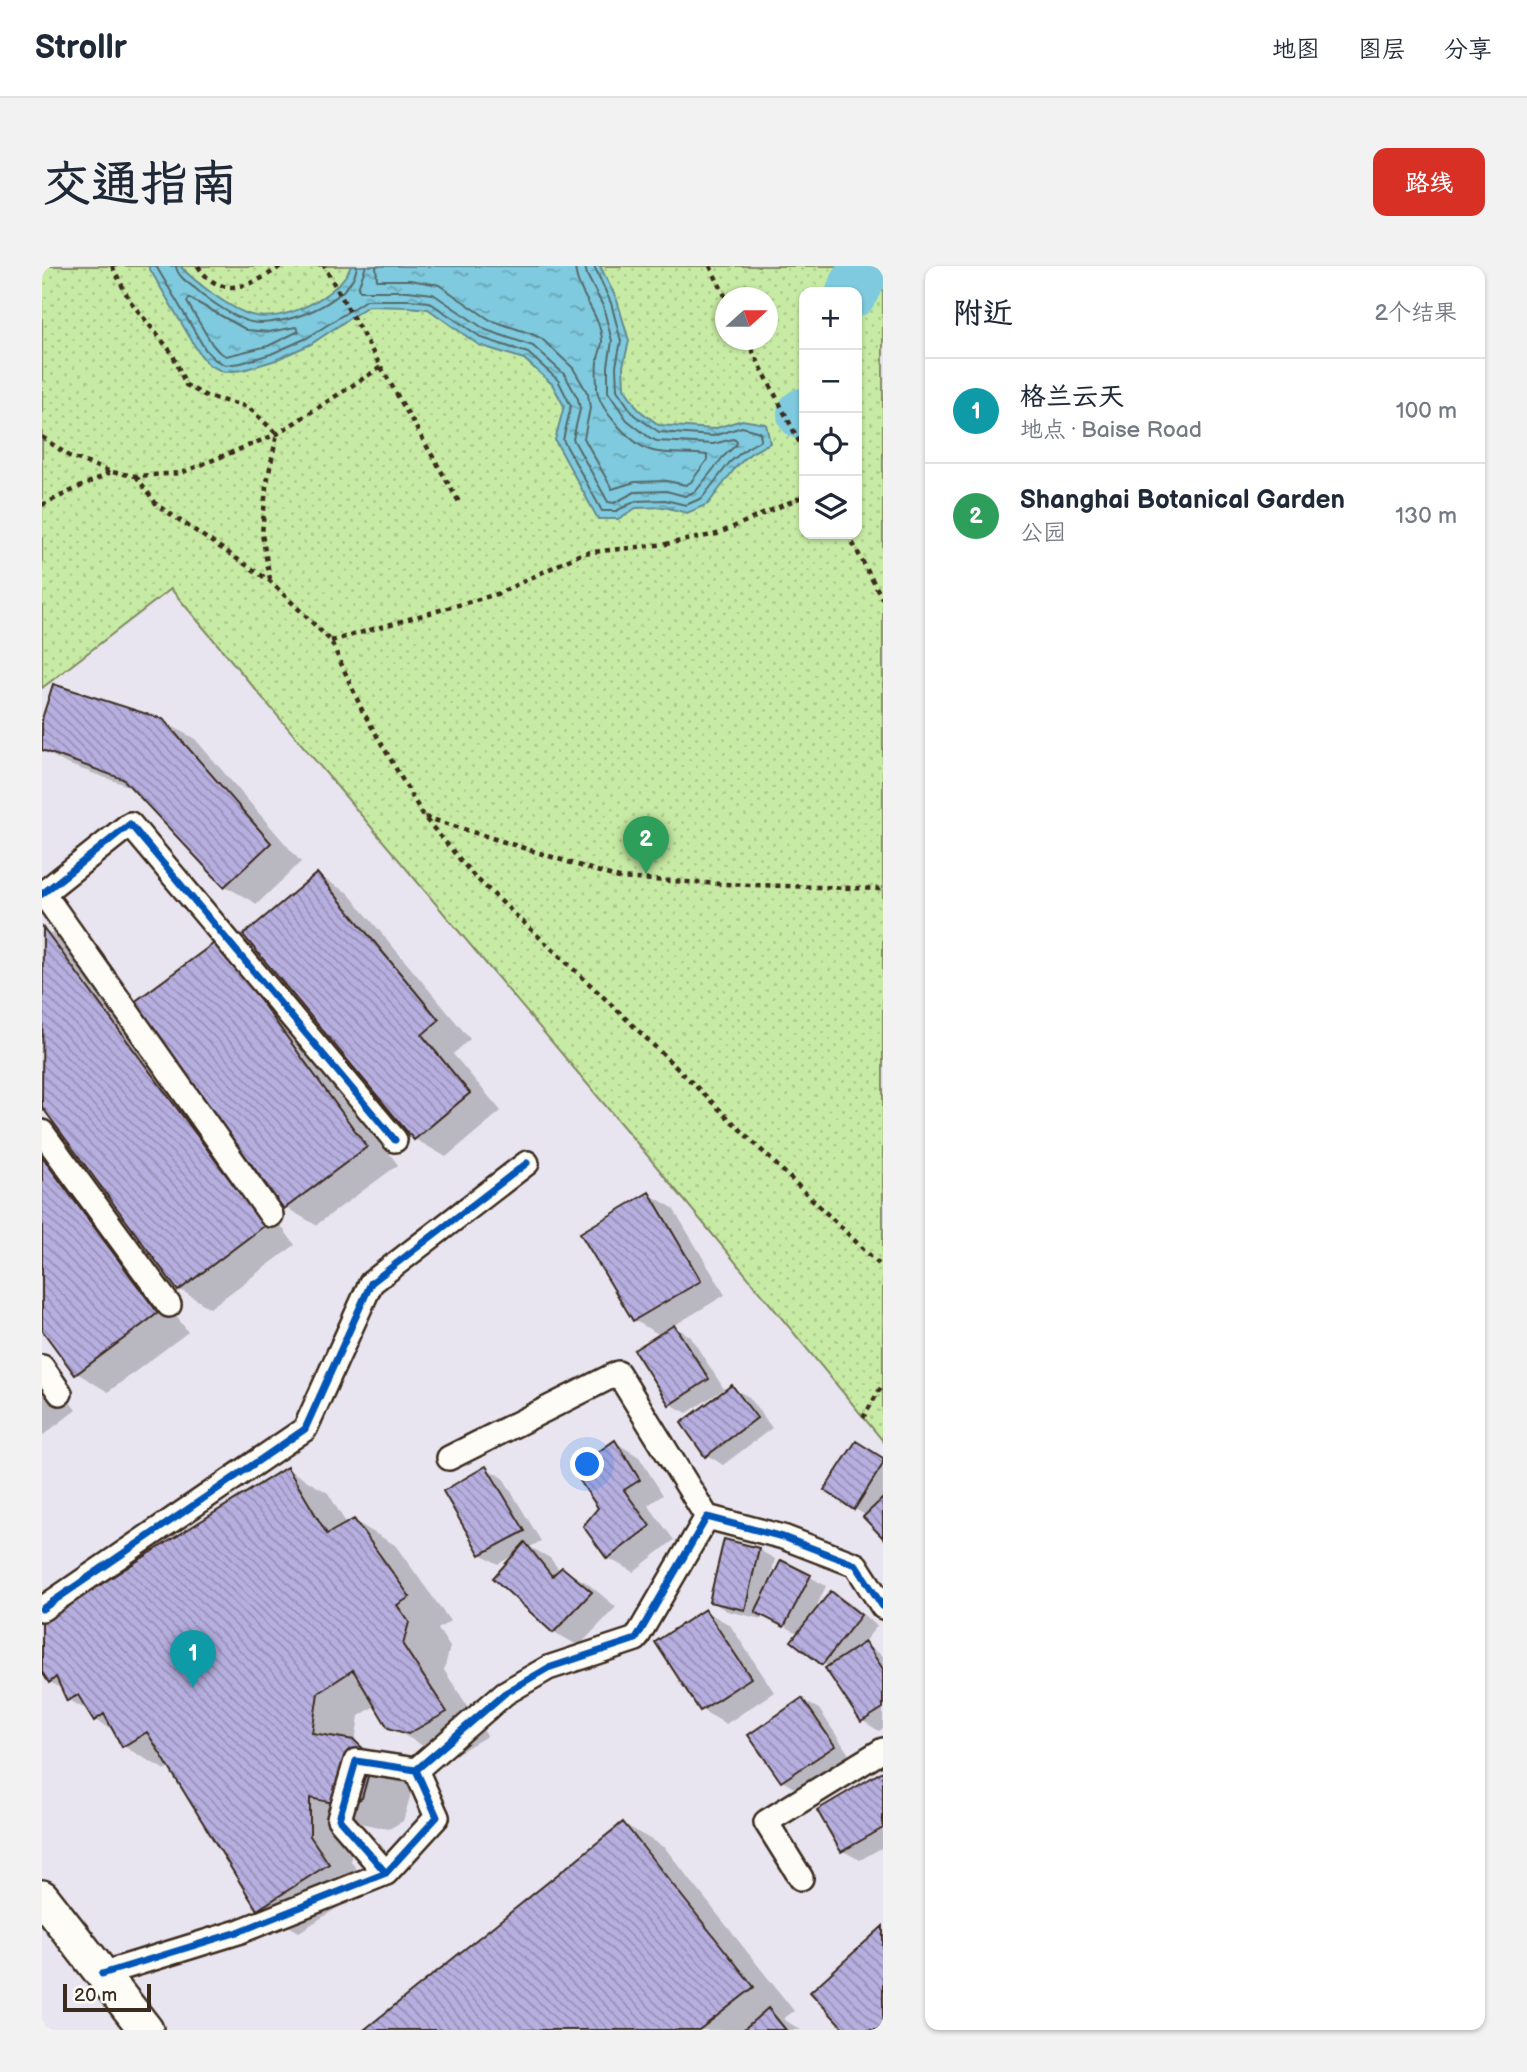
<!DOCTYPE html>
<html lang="zh">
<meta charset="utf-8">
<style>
:root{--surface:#fff;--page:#f2f2f3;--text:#1f2937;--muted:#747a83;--line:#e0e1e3;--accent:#d93025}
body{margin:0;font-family:"Balsamiq Sans","LXGW WenKai TC",sans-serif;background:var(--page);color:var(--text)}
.controls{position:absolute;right:21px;top:21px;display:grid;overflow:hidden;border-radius:14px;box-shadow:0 2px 5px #0004}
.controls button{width:63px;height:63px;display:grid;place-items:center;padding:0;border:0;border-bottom:2px solid var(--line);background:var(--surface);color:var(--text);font:35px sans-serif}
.compass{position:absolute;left:673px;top:21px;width:63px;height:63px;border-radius:50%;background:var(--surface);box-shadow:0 2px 5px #0004;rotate:69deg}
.scale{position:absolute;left:21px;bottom:18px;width:88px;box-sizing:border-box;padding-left:7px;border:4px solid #3b2a1e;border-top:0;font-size:19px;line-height:24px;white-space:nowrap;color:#3b2a1e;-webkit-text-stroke:5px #fdfcf7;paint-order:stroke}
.you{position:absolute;left:546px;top:1199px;width:24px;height:24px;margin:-18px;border:5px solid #fff;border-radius:50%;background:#1a73e8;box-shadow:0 0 0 10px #1a73e833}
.badge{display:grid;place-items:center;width:46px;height:46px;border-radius:50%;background:var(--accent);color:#fff;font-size:23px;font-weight:700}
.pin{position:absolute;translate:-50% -58px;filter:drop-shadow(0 2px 4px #0008)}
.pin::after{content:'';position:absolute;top:37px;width:24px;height:21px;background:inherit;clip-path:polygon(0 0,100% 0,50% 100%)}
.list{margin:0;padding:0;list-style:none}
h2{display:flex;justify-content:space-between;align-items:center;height:91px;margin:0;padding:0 28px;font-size:30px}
h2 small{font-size:23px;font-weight:400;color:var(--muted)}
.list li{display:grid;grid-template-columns:46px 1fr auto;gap:21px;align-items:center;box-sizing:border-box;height:105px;padding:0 28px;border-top:2px solid var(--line)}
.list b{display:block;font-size:26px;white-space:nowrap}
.list p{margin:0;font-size:23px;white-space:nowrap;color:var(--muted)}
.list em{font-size:23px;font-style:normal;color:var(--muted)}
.icon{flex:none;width:38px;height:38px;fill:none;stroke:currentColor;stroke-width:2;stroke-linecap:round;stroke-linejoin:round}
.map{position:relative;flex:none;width:841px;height:1764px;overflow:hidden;border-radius:14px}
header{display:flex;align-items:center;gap:42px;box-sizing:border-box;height:98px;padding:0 35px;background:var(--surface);border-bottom:2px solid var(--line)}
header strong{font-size:33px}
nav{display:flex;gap:38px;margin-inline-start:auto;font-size:24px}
.intro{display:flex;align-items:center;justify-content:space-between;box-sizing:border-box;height:168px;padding:0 42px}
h1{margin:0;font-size:49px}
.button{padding:18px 32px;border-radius:14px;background:var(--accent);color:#fff;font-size:24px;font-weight:700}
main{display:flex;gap:42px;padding:0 42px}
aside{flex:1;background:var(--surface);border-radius:14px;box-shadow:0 2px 5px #0004}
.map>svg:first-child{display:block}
.garden{fill:url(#garden-dots);stroke:#818a61;stroke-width:2;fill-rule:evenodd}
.water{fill:url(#water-ripples);stroke:#648a91;stroke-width:2}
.shadow{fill:#0003}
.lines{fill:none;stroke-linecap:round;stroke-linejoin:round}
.shore{stroke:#566a6b;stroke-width:2}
.river{stroke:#7fcade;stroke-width:52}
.building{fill:url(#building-back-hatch);stroke:#3b2a1e;stroke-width:2}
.street-casing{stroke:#3b2a1e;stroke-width:28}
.secondary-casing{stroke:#3b2a1e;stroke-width:38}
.path{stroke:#3b2a1e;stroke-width:4.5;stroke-dasharray:5 5;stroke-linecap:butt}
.street{stroke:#fdfcf7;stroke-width:23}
.secondary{stroke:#fdfcf7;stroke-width:33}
.cycleway-casing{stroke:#fdfcf7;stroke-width:11}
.cycleway{stroke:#0057b8;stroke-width:7}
</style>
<header>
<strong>Strollr</strong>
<nav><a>地图</a><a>图层</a><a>分享</a></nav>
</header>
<div class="intro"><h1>交通指南</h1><a class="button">路线</a></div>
<main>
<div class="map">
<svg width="841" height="1764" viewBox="0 0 841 1764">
<defs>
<pattern id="garden-dots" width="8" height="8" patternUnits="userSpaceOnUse" patternTransform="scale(1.75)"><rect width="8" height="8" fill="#c7eba4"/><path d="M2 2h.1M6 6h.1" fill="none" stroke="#acca8d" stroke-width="1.8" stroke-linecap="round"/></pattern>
<pattern id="water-ripples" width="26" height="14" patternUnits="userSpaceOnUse" patternTransform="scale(1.75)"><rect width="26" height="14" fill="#7fcade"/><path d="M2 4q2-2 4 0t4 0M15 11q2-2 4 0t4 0" fill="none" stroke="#69a4b3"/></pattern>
<pattern id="building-back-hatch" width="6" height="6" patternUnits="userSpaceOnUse" patternTransform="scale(1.75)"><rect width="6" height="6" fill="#b7afe0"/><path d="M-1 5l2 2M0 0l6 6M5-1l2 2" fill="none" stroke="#968fb5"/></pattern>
</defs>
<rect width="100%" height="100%" fill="#e8e5f0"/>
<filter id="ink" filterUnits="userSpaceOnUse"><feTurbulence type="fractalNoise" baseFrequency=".0143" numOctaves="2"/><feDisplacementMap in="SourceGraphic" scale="14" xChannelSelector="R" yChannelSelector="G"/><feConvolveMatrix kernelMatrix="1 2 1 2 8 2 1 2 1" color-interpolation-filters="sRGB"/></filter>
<g filter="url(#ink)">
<path class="garden" d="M0,0H841V1175L605,889L129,323L0,422ZM762,26H815V268H762ZM684,32H726V74H684Z"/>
<path class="water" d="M106,0H138C153,16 188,43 209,49C241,58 297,30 309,0H558L575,34L587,75L581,100L582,122L597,144L617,159L671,163L700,154L724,158L728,177L709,187L694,201L666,238L645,247L622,241L594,242L576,253H556L513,174L522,140L510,118L482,93L437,79L386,43L366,41L326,40L269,78L231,95L201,104L182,106L167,99L157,87Z"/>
<path class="shadow" d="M121,455L153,473L259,596L215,638L183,620L92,522L25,498L0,484V459Z
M275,609L306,627L428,773L411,788L459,845L404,891L373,873Z
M1,663L33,681L253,979L168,1042L137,1023L0,838Z
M207,695L356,899L274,959L243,941L93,738Z
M0,869L146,1066L66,1126L35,1107L0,1061Z
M607,928L631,942L683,1029L631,1060L648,1070L682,1123L645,1147L628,1138L618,1069L592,1054Z
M0,1098L34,1144L0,1170Z
M690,1122L707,1131L730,1162L681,1199L665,1189Z
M573,1176L597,1191L621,1229L606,1239L632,1274L591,1306L566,1292L559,1243Z
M841,1193V1269L825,1250L813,1243Z
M444,1202L461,1212L499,1275L488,1281L508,1292L518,1305L520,1303L545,1317L574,1341L537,1380L512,1366L474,1288L456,1298L439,1288Z
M245,1203L286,1227L305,1259L312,1255L353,1279L408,1355L396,1363L408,1381L402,1404L445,1470L409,1491L390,1485L348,1461L334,1439L317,1450L313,1476L354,1500L372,1517L361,1555L347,1563L309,1555V1595L327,1622L257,1666L216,1642L128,1501L123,1504L81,1480L73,1465L53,1454L49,1446L27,1434L22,1424L8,1416L0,1403V1357Z
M683,1275L717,1284L733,1293L728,1316L768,1311L784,1320L771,1348L772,1349L789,1327L806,1336L835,1360L821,1377L841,1390V1462L837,1465L821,1455L788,1402L781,1397L757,1368L721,1348L720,1353L685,1345L669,1335Z
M663,1345L688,1359L732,1426L684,1458L660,1444L615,1376Z
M760,1434L777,1443L808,1490L757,1525L740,1515Z
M841,1507V1581L818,1594L801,1585Z
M582,1558L623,1582L752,1745L741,1753L759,1764H325Z"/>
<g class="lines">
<path class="shore" d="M114,0L163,83L172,93L183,99L199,97L229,88L265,72L324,34H367L387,36L440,72L486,87L516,114L529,140L521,174L560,245H574L594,235L623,234L644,239L660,232L688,196L705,182L719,174L718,166L700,161L671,170L617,166L592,149L575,124L574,100L579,75L569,37L552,0
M134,0C135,10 146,17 154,23C166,34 194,53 209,56C241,62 311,36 315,0
M324,0L316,22L318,25H366L391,28L444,64L491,80L523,109L536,133L538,143L531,173L566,236L572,237L593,226L624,225L643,230L654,225L681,191L694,179L695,175L691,173L671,178L615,175L608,172L585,154L566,126V100L570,75L561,40L545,9L543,0
M334,0L335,14H368L397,19L448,54L490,68L500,73L531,102L546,128L548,142L542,172L570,223L593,216L625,215L644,219L649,216L665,194V189C647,186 628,189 611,185C591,180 557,144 555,123C555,115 554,105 555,96C556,90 560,82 560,75C559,48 534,27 533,0
M147,32L205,64L227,66L254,61L257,65L226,80L184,90L177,86L170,78L145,36Z"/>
<path class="river" d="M810,26L824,0
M761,148H762"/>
</g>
<path class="building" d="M11,418L121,453L229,577L182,621L81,513L0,484V453Z
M275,607L397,754L380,769L428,827L372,874L201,669Z
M1,661L222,960L136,1025L0,841Z
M175,675L325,881L242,943L91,737Z
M0,891L116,1047L33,1109L0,1064Z
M607,926L659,1015L591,1055L538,967Z
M632,1059L667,1113L627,1139L592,1084Z
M690,1119L715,1152L663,1191L639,1157Z
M573,1174L598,1214L582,1224L608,1260L565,1293L541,1260L556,1242L531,1204Z
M814,1175L841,1192V1198L812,1244L782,1224Z
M444,1200L483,1265L438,1289L401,1225Z
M245,1201L285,1268L312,1253L368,1331L355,1339L367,1356L361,1379L405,1446L366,1468L346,1462L311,1404L276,1427L270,1467L312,1474L331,1492L320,1532L305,1540L268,1532V1570L287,1598L215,1644L105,1466L80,1481L62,1448L52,1455L36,1429L25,1435L14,1411L7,1417L0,1406V1355Z
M841,1232V1272L821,1251Z
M682,1273L717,1282L703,1344L667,1336Z
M483,1276L510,1310L520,1301L550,1326L511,1367L451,1312Z
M739,1294L769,1309L742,1361L713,1346Z
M789,1325L819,1349L780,1399L749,1375Z
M663,1343L709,1412L658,1445L613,1376Z
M823,1376L841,1403V1442L819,1456L783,1402Z
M760,1432L793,1480L739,1516L706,1469Z
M841,1505V1562L799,1586L775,1544Z
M581,1556L712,1721L657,1764H322Z
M841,1660V1764H803L768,1726Z
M726,1742L744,1764H701Z"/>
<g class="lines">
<g class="street-casing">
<path id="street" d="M1,627L229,949
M0,628L88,558L353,874
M0,866L127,1039
M0,1101L18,1127
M407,1192L576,1107L665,1251
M0,1343L263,1163L329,1017L485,897
M374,1504L463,1427L506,1402L594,1373L665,1251L741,1271L814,1299L841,1341
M759,1612L724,1556L841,1484
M60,1708L196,1666L344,1607L395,1551L374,1504L314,1495L297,1553L344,1607"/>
</g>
<g class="secondary-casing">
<path id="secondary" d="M0,1631L104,1764"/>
</g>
<path class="path" d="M70,0L88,35L130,87L144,119L164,130L206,141L235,168L224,221L220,268L228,313
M156,0C178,35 211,20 239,0
M668,0L684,32
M705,74L762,185
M339,101L417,236
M0,171L27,190L69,206L94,210L139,207L235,168L339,101L282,0
M94,210L115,239L228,315L289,375L320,444L382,551L432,610L573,742L841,1002
M0,239L69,206
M806,268L841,334
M289,375L455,328L541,287L624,278L675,268L762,230
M383,551L577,612L680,618L841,623
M821,1152L841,1118"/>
<use href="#street" class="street"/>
<use href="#secondary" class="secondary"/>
<g class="cycleway-casing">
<path id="cycleway" d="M0,628L88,558L353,874
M0,1343L263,1163L329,1017L485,897
M374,1504L463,1427L506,1402L594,1373L665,1251L741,1271L814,1299L841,1341
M60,1708L196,1666L344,1607L395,1551L374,1504L314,1495L297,1553L344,1607"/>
</g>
<use href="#cycleway" class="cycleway"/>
</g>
</g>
</svg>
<div class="controls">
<button>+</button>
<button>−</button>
<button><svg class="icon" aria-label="locate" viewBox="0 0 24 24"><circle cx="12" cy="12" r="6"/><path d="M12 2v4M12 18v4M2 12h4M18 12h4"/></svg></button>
<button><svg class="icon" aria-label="layers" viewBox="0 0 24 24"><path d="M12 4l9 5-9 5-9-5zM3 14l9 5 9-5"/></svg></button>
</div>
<svg class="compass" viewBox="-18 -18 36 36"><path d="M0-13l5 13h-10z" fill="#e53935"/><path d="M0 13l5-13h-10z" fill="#747a83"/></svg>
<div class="scale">20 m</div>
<div class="you"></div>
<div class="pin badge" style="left:151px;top:1422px;background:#0f9aa8">1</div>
<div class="pin badge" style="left:604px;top:608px;background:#2e9e5b">2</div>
</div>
<aside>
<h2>附近<small>2个结果</small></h2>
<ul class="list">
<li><span class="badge" style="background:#0f9aa8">1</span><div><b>格兰云天</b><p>地点 · Baise Road</p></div><em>100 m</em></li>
<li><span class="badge" style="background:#2e9e5b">2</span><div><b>Shanghai Botanical Garden</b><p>公园</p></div><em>130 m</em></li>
</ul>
</aside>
</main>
